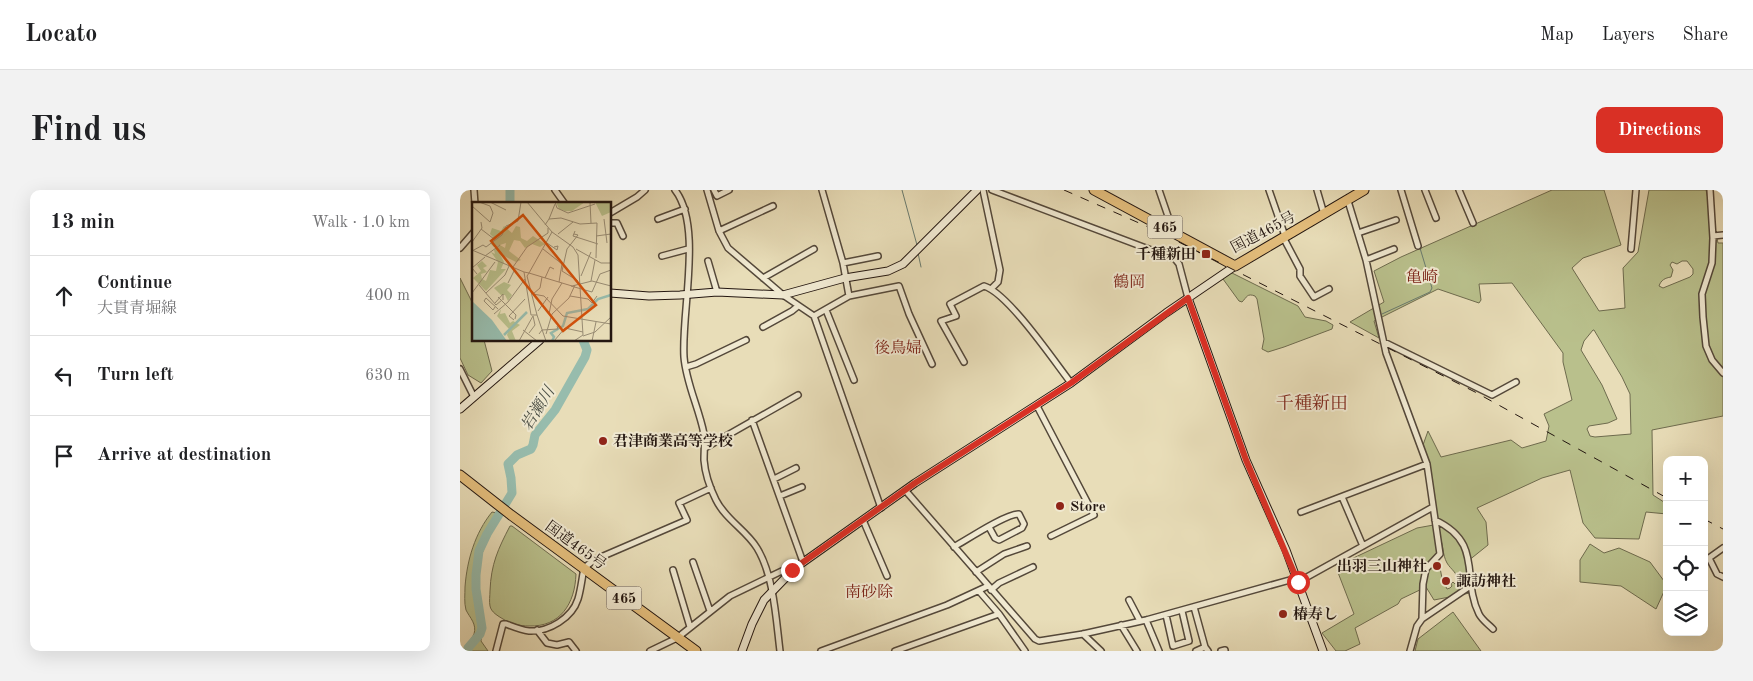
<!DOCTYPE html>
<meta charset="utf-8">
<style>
:root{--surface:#fff;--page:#f2f2f2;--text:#202124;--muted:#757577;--line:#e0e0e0;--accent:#d93025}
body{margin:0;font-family:"Old Standard TT","Noto Serif JP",serif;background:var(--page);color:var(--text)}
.controls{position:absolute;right:15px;bottom:15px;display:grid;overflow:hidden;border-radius:10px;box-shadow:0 5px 20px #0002}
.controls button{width:45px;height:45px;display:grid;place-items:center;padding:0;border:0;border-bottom:1px solid var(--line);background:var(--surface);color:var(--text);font:25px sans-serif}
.stop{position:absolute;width:15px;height:15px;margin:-11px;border:4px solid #d93025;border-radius:50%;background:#fff}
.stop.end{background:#d93025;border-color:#fff;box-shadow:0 1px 5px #0008}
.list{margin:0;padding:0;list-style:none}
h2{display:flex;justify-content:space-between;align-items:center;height:65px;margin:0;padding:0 20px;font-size:21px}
h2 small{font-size:16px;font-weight:400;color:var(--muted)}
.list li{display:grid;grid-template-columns:32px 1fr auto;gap:15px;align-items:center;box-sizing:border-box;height:80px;padding:0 20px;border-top:1px solid var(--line)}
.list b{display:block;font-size:19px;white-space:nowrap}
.list p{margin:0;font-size:16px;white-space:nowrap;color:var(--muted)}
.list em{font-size:16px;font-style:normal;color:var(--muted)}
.icon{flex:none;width:28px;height:28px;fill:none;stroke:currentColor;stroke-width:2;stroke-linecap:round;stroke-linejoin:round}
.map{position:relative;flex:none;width:1263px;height:461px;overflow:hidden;border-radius:10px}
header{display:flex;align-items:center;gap:30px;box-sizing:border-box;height:70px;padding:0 25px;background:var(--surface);border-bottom:1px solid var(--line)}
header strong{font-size:24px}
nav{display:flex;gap:28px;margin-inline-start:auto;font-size:18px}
.intro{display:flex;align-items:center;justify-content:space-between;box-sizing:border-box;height:120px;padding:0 30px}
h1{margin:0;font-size:35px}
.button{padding:12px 22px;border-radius:10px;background:var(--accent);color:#fff;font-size:18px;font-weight:700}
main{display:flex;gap:30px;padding:0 30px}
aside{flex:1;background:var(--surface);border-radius:10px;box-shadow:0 5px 20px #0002}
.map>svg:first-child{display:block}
.green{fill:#b9c08c;stroke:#6e6b4e;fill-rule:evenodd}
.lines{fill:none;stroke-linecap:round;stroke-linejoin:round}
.stream{stroke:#697a6e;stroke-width:1}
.river{stroke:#97bcad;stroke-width:9}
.street-casing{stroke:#54483a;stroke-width:8}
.secondary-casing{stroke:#231610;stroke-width:9}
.highway-casing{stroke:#231610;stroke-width:11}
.street{stroke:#f0e9d1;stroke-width:5}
.secondary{stroke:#f0e9d1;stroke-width:7}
.highway{stroke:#e4be7c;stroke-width:9}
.rail{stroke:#231610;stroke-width:1;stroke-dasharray:9 9;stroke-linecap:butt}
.route{stroke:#d93025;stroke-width:6}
.poi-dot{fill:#8f2418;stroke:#f0e9d1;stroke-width:2}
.labels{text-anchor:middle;stroke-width:4;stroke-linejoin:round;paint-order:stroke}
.shield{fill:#f0e9d1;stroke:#60554a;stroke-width:1}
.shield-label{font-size:14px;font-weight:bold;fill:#231610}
.street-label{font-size:15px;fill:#231610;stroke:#f0e9d1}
.poi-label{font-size:15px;font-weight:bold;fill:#231610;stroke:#f0e9d1;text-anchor:start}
.neighbourhood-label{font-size:16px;fill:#7a1f14;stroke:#f0e9d1}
.water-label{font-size:16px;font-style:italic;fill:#4c5047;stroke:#f0e9d1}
.quarter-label{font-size:18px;fill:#7a1f14;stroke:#f0e9d1}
.inset-river{fill:none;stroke:#97bcad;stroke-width:2.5}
.inset-road{fill:none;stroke:#998d75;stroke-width:1}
.view{fill:#d4520c;fill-opacity:0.15;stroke:#d4520c;stroke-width:2.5}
.inset-edge{fill:none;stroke:#231610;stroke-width:2.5}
</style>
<header>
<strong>Locato</strong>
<nav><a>Map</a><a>Layers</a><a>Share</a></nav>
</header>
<div class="intro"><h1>Find us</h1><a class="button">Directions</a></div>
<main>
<aside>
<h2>13 min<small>Walk · 1.0 km</small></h2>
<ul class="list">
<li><svg class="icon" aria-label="ahead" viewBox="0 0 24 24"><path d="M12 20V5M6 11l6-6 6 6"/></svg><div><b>Continue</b><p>大貫青堀線</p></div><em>400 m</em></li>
<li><svg class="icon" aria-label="left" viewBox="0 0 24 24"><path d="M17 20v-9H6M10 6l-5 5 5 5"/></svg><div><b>Turn left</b></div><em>630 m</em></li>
<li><svg class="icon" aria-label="arrive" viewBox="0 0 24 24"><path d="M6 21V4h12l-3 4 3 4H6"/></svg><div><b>Arrive at destination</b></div></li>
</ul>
</aside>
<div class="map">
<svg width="1263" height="461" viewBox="0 0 1263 461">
<rect width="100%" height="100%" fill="#e8ddb8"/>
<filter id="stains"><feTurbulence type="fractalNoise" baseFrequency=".004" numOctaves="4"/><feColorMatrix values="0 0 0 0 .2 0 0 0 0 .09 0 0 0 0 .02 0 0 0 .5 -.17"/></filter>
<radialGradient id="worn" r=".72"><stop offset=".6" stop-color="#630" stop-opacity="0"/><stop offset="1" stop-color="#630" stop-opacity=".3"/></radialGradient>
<path class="green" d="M1092,0H1144L1161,55L1123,68L1112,78L1139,121L1165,118L1163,78L1178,62L1189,0H1246L1258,53H1263V226L1192,240L1193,305L1207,314V324L1186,322L1179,349L1135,348L1123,333L1110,280L1082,288L1017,318L1026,332L1028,355L1008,371L1015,402L974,410L966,397L941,409L938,414L895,438L900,454L885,461H876L862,443L894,424L877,380L885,372L957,338L979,334L963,255L968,241L981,267L1051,250L1062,258L1086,251L1089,236L1084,224L1112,210L1103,172V163L1052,93L1019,94L1021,110L1019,113L978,99L914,131L919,148L890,132L924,112L914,81L941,67ZM1222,71H1227L1233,79V84L1230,87L1203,98L1199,96C1201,90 1205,88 1211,87L1213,80L1210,75L1212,72L1217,74ZM1133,140H1134L1162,187L1170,204L1171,244L1135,247L1130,246L1127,239L1129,236L1148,233L1157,229L1142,195L1121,160L1124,151ZM979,346C984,355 982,364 987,373C991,380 999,383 997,393L995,394L993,392L991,394L992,396L990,398L987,399L985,395L983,393L979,373L977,371L974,372L979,362Z
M770,82L838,116L845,127L866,131L873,135L872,139L824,157L808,162L802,159L804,149L797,109L795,106C787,103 787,107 782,112L779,111L763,89Z
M0,88L14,116V150H24L32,181L21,193L8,185L0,168Z
M32,322L37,323V328C26,354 15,373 15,402C15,420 25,430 21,451L28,461H5C7,451 11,451 14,444C17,434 10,428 6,420C4,413 5,404 5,397C7,370 15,343 32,322Z
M50,336H52L116,384C115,414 100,437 69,436C60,436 51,434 43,429C38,426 31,422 30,416C29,412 30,405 30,401C31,374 38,359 50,336Z
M1130,354L1144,363L1159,358L1190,372L1207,395L1196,419L1161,396L1120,392V370Z
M993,422L1021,461H955L958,449Z"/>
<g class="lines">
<path class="stream" d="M442,0L457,55
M458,63L461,77
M922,124L970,102L972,98L960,58"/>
<path class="river" d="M50,14V0
M8,461V458L20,444L22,438L16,399V385L19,361L27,344L52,303L51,288L48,274L57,265L71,259L73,255L75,245L95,220L125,167L127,160L123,150"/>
<g class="street-casing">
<path id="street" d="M14,0L15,14
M95,0L105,14
M215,0C243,36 221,122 224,167C226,193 239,218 244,244C245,253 244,261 244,270C245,283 250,298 256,310C266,330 286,340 297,358C314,386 316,429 320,461
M247,0L259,41L268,58L323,105L354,126L421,318
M254,0L257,6L269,0
M362,0L383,73L389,106
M523,0L540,80L538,92L532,98
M532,0L715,69L719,74L728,108
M699,0L710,32V40
M809,0L825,46
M857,0L864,24
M941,0L958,56
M965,0L976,28
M999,0L1013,33
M1250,0L1253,48L1252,73L1242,104L1243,127L1246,156L1252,170L1263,183
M888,11L906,70L926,163L967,274L980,364L966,379L963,394L962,429L957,436L950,461
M150,23L177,7L185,0
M198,29L225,19
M150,33H157L163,46
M259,41L313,16
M898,43L936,30
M1253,46L1263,45
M823,47L840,79V86L854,107L869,99
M0,58L14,42
M1171,59L1176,0
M202,66L228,59
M906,70L934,59
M248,71L257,102
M383,73L418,66
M303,88L354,59
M366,120L394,190
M354,126L389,106L439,96L449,124L472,174
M303,137L332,121L338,116
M924,152L1032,205L1056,192
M504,172L481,131L496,126L490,114L524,96C548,103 594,171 611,193
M226,177L236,174L286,150
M0,179L14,207
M577,216L634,325L591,346
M292,230L343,372
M245,258L338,205
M314,289L336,278
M445,300L575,449L579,451L623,444L686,430L837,388
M320,306L342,297
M882,307L903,356
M841,322L967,274
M403,330L427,386
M975,330C1024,353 1001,388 1019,424C1022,430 1028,434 1033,439
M494,357C506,350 547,323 559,324L564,334L562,338L539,350L535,348L529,337
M1263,358L1249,368L1257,384L1263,387
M233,372L250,421
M213,380L230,437
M516,382L544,364L567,356
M838,392L973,317
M531,400L539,393L573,377
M519,401L539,424L565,461
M669,410L680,431
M734,417L745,457L748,461
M706,425L713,456L729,451L722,421
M962,429L1012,395
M686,430L699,461
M661,435L677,461
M77,440L87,453L97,455L109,452L116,461
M623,444L641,461
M36,461L43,434H46C54,437 61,440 69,441C89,442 112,428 118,409C121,399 122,388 124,378L134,370L227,330L219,313L251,298
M190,461L217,448L270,406L328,378L332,380
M361,461L487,415L528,396
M435,461L539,424
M736,461L745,457
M761,461L765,460"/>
</g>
<g class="secondary-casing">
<path id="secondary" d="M150,103L189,106L220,105L257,102L323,105L385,88L428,81L443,74L517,0
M728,108L786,270L826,360L863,461
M0,219L80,150
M282,461L292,434L304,410L335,378L455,293L611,193L706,123L775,76"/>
</g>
<g class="highway-casing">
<path id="highway" d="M634,0L775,76L904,0
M0,285L51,325L236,461"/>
</g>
<use href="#street" class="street"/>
<use href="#secondary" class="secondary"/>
<use href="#highway" class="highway"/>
<path class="rail" d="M604,0L695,40L1015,202L1207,308
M1244,329L1263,339"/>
</g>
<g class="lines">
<path class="route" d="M332,380L455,293L611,193L728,108L786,270L838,392"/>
</g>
<g class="poi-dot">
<rect x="741" y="59" width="10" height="10" rx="2.5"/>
<circle cx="143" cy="251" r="5"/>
<circle cx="600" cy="316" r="5"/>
<circle cx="977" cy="376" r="5"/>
<circle cx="986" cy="391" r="5"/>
<circle cx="823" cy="424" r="5"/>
</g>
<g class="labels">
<g class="shield">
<rect x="687.5" y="25.5" width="35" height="23" rx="4"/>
<rect x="146.5" y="396.5" width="35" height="23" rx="4"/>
</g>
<g class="shield-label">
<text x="705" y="42">465</text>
<text x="164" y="413">465</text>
</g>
<g class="street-label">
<text transform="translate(803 42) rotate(-28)" y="5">国道465号</text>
<text transform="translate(116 355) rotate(36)" y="5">国道465号</text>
</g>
<g class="poi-label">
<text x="736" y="69" text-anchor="end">千種新田</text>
<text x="153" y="256">君津商業高等学校</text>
<text x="610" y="321">Store</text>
<text x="967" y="381" text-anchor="end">出羽三山神社</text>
<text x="996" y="396">諏訪神社</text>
<text x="833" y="429">椿寿し</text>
</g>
<g class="neighbourhood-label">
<text x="962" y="92">亀崎</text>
<text x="669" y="97">鶴岡</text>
<text x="438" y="163">後鳥婦</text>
<text x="409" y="407">南砂除</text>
</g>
<g class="water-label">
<text transform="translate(77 218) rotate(-58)" y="6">岩瀬川</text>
</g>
<g class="quarter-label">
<text x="852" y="219">千種新田</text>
</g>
</g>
<g transform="translate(12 12)">
<rect width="139" height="139" fill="#e8ddb8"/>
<path d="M84,0L92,1L113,0L100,9H93L87,7ZM123,0H139V10L130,14ZM32,24L40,31L44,24L48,25L49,36L55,39L61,34L73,42L68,45L60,42L53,46L48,39L42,38L37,49L49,58L44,60L28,52L32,60L29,67H34L14,89L1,76L9,69L5,63L10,59L15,64L11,66L15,70L9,72L10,77L14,79L18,68L24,69L26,60L19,50L23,52L22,48L28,43L33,46L34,41L22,45L19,42L23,37L18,32L20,26L29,29ZM32,80L39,83L35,88L40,93L36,99L33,93H29L22,86ZM29,107L28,112L33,111L38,121L41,119L48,123L40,129L44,139H38L35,133L37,127L25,114Z" fill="#b9c08c"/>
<path d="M0,99L20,118L35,139H0Z" fill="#97bcad"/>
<path class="inset-river" d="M32,133L55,110M80,139L82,135L79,131L91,124L95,111L116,107L126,97L139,93"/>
<path class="inset-road" d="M7,0L18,4L21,11M18,0L34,8M83,0L85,6L96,11L123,2M118,0L119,21M0,4L18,20L21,11M77,17L83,2M132,17L135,41M73,23L77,17L89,16L108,22L125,21L124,56M9,27L22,37M103,29L101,34L126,42M80,30L101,45L106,53L111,133L102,139M86,32L101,20M124,34L139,32M0,40L10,26L9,20M75,41L85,48L86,44L82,45M71,47L90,62L87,80M104,47L129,61H139M0,48L52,70L59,113H65L74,139M0,49L11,43L14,45L30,33L34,24L46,19L49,0M13,54L28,43M41,65L55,45L76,31V26M90,69L95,47L106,33L102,32M90,69L106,79M52,70L57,71L80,30L55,0M5,72L0,66L13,55M109,74L119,50M73,76L78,65L82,67M119,79L123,58M36,81L43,67M7,83L24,103L30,98M99,84L120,90L128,72L139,68M0,91L23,60M14,91L33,73L37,64M61,92L72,94L91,114L139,122M61,92L68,86L70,75M98,94L116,97L120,101L125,94M26,95L44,113L43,117M12,99L14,96L26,107M12,99L21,108L23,105M23,101L31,92V98M66,109L76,95M22,112L36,100L53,77M77,112L80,97L90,81M65,113L55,74L57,71L100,84L120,79L139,84M42,118L37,114L53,97M51,128L65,139M57,131L63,123L61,114M67,132L70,128L86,127L85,124M74,132L80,112L97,96L103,83M111,134L123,130L139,115M47,139L61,114M82,139L93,126L111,130M120,139L124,120"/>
<path class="view" d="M51,13L124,103L91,129L19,39Z"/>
<rect width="139" height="139" class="inset-edge"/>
</g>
<rect width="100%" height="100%" filter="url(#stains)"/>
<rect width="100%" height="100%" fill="url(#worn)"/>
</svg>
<div class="controls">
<button>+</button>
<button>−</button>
<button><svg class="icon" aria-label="locate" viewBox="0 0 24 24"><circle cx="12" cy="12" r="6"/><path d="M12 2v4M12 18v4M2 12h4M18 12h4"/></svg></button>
<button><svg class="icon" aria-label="layers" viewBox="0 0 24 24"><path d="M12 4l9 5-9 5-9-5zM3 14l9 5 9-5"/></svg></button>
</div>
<div class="stop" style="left:838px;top:392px"></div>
<div class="stop end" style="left:332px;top:380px"></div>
</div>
</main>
